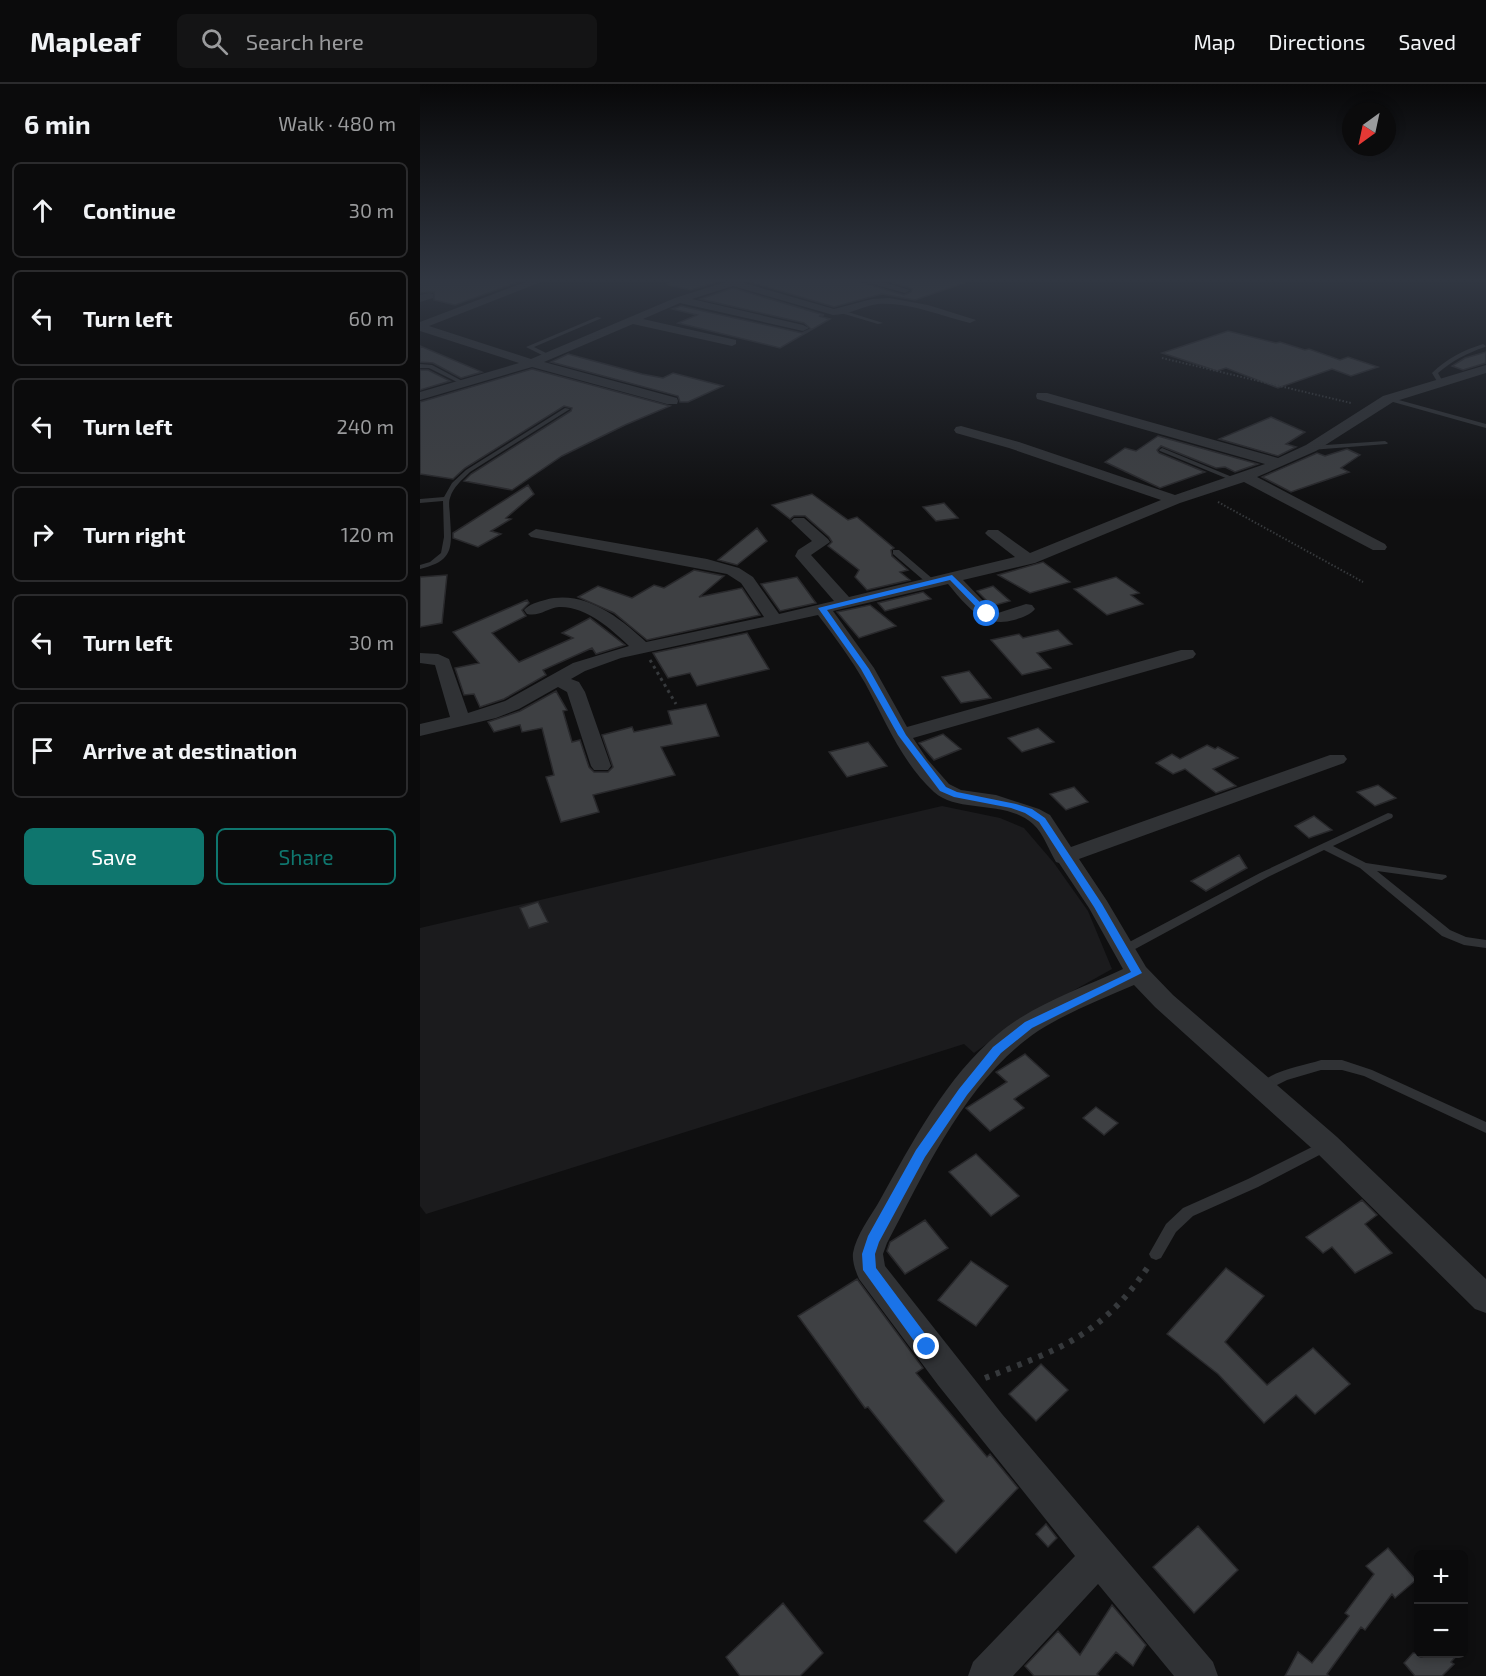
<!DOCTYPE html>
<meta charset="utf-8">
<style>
:root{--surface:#0b0b0c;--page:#141415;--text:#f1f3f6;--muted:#9a9b9d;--line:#2b2b2d;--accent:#0f766e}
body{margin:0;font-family:"Exo 2",sans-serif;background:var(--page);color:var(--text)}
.controls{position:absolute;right:18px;bottom:18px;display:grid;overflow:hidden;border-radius:9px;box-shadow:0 3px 9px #0003}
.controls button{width:54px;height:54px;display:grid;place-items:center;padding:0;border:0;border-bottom:2px solid var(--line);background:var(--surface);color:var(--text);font:30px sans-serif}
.compass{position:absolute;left:922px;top:18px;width:54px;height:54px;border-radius:50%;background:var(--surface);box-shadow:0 3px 9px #0003;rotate:213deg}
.stop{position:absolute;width:18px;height:18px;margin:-14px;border:4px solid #1a73e8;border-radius:50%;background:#fff}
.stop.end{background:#1a73e8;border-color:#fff;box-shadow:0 2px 6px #0008}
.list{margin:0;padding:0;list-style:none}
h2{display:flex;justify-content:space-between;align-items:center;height:78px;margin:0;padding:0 24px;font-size:26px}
h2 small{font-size:20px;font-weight:400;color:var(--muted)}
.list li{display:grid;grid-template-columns:39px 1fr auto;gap:18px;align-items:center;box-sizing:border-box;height:96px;margin:0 12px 12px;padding:0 12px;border:2px solid var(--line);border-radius:9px}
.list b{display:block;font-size:22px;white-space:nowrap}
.list em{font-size:20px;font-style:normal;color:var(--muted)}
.actions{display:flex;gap:12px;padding:18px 24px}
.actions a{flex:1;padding:14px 0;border:2px solid var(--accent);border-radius:9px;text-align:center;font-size:21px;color:var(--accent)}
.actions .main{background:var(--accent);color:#fff}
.icon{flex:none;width:33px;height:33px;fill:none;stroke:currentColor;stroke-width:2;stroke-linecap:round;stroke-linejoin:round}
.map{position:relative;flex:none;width:1066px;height:1592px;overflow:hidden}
header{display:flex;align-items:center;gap:36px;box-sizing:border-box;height:84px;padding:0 30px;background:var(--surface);border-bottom:2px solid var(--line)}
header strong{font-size:28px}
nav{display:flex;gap:33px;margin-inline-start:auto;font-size:21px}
.search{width:420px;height:54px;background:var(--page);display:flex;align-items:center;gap:15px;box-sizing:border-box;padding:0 21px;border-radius:9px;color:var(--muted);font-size:22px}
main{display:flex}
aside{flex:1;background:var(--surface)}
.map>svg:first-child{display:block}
.built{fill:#1b1b1d}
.building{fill:#3e4043;stroke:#29292c;stroke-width:1.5}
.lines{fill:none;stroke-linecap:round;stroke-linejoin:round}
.path-far2{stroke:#36393c;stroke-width:2;stroke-dasharray:1.5 2;stroke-linecap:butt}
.path-far1{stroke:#36393c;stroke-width:3;stroke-dasharray:3 4;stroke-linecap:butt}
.path{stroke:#36393c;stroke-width:6;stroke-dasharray:4.5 7;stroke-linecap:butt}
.lane{fill:#303235;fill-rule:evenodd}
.street{fill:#303235;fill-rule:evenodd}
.route{fill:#1a73e8}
</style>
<header>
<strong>Mapleaf</strong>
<div class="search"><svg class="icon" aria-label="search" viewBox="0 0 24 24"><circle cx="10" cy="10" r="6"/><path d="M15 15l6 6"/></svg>Search here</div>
<nav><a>Map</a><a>Directions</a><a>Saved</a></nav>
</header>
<main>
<aside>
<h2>6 min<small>Walk · 480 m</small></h2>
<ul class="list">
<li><svg class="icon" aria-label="ahead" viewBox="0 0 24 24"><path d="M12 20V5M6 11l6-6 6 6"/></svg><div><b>Continue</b></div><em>30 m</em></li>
<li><svg class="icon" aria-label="left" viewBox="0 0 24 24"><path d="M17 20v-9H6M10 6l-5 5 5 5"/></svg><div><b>Turn left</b></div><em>60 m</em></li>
<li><svg class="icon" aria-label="left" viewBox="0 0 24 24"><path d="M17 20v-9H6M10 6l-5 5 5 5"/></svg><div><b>Turn left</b></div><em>240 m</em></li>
<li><svg class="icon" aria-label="right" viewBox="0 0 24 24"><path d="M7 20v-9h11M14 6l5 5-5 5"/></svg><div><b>Turn right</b></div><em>120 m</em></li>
<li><svg class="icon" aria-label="left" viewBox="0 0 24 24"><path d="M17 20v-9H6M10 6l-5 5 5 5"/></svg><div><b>Turn left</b></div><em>30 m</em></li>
<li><svg class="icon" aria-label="arrive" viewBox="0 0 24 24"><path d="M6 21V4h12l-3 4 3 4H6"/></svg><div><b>Arrive at destination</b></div></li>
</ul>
<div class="actions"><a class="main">Save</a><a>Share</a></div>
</aside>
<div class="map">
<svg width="1066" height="1592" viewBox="0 0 1066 1592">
<rect width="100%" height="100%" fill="#0f0f10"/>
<path class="built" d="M522,722L580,734L604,744L634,779L668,827L692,885L599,937L554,969L544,960L6,1130L0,1122V844Z"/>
<path class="building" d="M10,194H109L35,221L14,216V208L0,209V197Z
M249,194H310L271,206L248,201Z
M336,194H428L484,211L491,208L492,205L458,194H550V197L495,216L462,210L414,223L330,198Z
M313,204L404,231L399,232L410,235L360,264L258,239L277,231L252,225L261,222L382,249L391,245L384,239L280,215Z
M808,247L856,259L860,258L885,266L889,265L920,276L928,273L958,283L931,292L912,285L858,304L806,284L797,287L742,269Z
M0,262L62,288L41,294L13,279L0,278Z
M1066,268V279L1043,286L1032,282L1045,274Z
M148,270L222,290L243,294L253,289L303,302L268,318H260L258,312L131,278Z
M112,285L250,322L205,341L142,372L92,406L44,397L51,390L151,327L152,324L144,322L45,384L33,395L0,390V318Z
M0,286H8L30,297L0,306Z
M851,333L885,348L866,360L876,363L858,372L799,355Z
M738,352L838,380L815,388L805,383L796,384L741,362L737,366L739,369L785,388L740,404L685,378L705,364L716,367Z
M927,365L940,371L921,384L929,388L871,408L842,393L897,369L905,372Z
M108,401L114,410L86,434L91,435L71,447L81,450L58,463L33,454V449Z
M392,410L428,436L437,433L474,464L471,466L472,472L488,486L480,488L490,496L447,506L435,493L439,486L408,462L412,458L409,453L385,432H374L370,435L352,421Z
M524,419L538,434L516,437L503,423Z
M337,444L347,457L317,481L298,476Z
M623,478L650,498L610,509L578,491Z
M274,486L304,492L279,513L322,504L340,531L227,556L194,529L158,513L178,502L212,514L234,501L244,504Z
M27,491L22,539L0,543V493Z
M377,493L396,519L360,527L341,500Z
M696,493L719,509L711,511L723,520L687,531L654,505Z
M573,502L590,517L572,522L557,507Z
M503,508L511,515L465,527L458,519Z
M107,516L109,519L102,526L106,532L72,549L99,578L153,554L142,549L170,534L205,561L176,570L172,564L123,586L126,591L84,615L60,623L54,610L44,611L35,584L59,579L33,548Z
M450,521L476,542L439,554L417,528Z
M638,546L652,560L617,569L631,584L602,591L571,556L599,550L603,554Z
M327,549L349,585L277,602L270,589L248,594L233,569Z
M549,587L571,614L541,619L522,593Z
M136,607L147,626L143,627L152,658L160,656L169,683L174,688H188L193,683L182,651L212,643L214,648L252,640L248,627L286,620L299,652L241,663L255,691L173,711L179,728L141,738L126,693L134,691L122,644L102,648L100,641L74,648L68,638L100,627Z
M618,644L634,658L602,668L588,654Z
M523,650L541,665L514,676L499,659Z
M448,658L467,682L427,693L409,668Z
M787,661L795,665L798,663L818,674L793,685L816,702L796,709L765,685L753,690L736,679L752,670L760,675Z
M958,701L976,714L955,722L937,708Z
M654,703L668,718L646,726L630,710Z
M894,732L912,746L889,754L875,742Z
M819,771L827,784L786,807L771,797Z
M118,818L128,838L109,844L100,824Z
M605,970L629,992L594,1015L604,1024L570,1047L546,1024L587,998L576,988Z
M676,1023L698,1039L684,1051L663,1034Z
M556,1070L599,1112L571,1132L529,1088Z
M942,1116L957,1131L945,1140L972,1169L935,1189L912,1163L903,1169L886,1153Z
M505,1136L528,1164L485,1190L467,1167L470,1158Z
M551,1177L588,1202L556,1242L518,1216Z
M806,1184L844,1212L805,1258L847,1301L893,1264L930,1300L895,1330L876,1311L844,1339L798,1290L747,1250Z
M437,1195L503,1284L496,1289L567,1373L570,1370L598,1404L536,1469L504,1437L524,1417L448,1323L445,1324L378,1232Z
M621,1280L648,1306L616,1337L589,1310Z
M626,1440L637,1454L628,1463L616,1450Z
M778,1442L818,1486L774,1529L733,1483Z
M968,1464L996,1496L975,1514L972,1510L945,1546L941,1543L907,1590L909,1592H865L878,1568L892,1579L929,1532L925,1529L954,1490L946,1482Z
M363,1519L403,1569L380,1592H320L306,1573Z
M692,1521L726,1561L713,1582L696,1568L677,1590L679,1592H614L605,1582L638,1547L660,1571Z
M993,1569H1039L1031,1578L1034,1580L1022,1592H995L984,1579Z"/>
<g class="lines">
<path class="path-far2" d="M742,274L931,319
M798,418L943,498"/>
<path class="path-far1" d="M230,576L256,620"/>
<path class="path" d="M565,1294C640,1265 681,1252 728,1183"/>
<path class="lane" d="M421,227H425L463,239L458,240L421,229Z
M177,233L182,234L114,263L130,271V273H126L106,263Z
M1063,260L1066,262L1065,263C1047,269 1032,277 1018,289L1023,298L1018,299L1012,289C1026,275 1044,266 1063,260Z
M0,280L12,281L46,299L41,300L9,284H0Z
M968,313L1066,340V344L966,316V314Z
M145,324L150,325L50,388C42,396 33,403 30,414C28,419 30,427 30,433C32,464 34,477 0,485V481L10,478L21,469L24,453L23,417L0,419V415L24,413L32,399L46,386Z
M965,357L968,359L967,360L891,366L888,364L891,362Z
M742,364L817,395L818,396L813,397L740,367L739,366Z
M473,466H479L514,496V500H508L473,470Z
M968,729L972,730L973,732L972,734L913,762L946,779L1026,791L1027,793L1022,796L957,787L1030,846L1046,853L1066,856V864L1044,861L1022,852L940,784L904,766L848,793L706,870H698L696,867L698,864L840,789Z
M901,976H922L952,986L1066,1038V1049L944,992L922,986H901L867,996L843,1008L839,1006L837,1003C848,987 883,982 901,976Z
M906,1056L911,1057L912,1061L911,1065L838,1103L773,1132L756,1148L741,1174L736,1176L731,1174L729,1170L746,1140L763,1124L828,1095Z"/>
<path class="street" d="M116,194H131L9,242L111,275L255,214L318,194H334L324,199L414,225L452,215L469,214L508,221L556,236L550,239C521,232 489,218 458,220C443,222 429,231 413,231L313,202L272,215L383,241L389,244L383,247L260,219L223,235L316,256V260L312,262L213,240L124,278L257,314L258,317L257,320H247L112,283L0,316V308L99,279L0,247V238Z
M430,194H449L490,206L485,209Z
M9,209L13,210V214L0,218V211Z
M1066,281V289L973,318L896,367L837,393L965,460L967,463L965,466H953L824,398L760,419L615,479L543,496L566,520L578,529L606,520L612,521L615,525C610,531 601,534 594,536C563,545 546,521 528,500L413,527L454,584L487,643L761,566H773L776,570L773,574L493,654L507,675L529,700L541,706L576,711L619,725L630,731L651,763L910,671H924L927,675L924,679L659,775L687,817L726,883L753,911L917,1053L1066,1195V1229L1055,1225L897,1069L735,923L714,901C682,915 648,928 618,947C546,996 507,1084 467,1159L463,1170L465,1182L582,1330L793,1578L798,1592H754L678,1500L593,1592H548L553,1578L655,1472L518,1301L439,1195C436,1188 432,1178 433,1169C436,1151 451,1132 460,1116C492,1059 526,993 578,950C614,920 660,905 703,885L669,824L639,779L636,778C629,767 624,750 613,740C585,715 539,730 514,708C482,679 465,636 445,599C431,575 415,553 398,531L201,574L165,587L151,595L159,598L165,608L191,682L188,686H174L171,682L147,608L138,603L99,625L76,634L0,652V640L30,633L15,581L0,579V569L18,570L29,575L48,629L85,617L153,579L209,562C191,545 166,522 139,523C128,524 119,533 107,530L104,526C109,520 118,518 125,516C164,505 200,534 226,558L344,533L321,499L307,490L111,453L108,450L116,445L287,475L319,484L333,493L359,530L414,517L375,472L378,466L392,457L374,440L371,437L374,434H384L408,455L410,458L391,471L429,513L595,473L568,452L565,449L568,446H578L610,469L741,416L589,364L536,349L534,346L536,343L541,342L599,358L755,411L845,380L617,315L616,312L617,309H627L858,374L886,361L963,312Z"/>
</g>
<linearGradient id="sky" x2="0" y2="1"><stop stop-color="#080809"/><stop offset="0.47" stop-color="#313742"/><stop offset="1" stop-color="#313742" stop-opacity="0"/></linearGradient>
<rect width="1066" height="417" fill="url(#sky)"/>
<path class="route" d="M532,491L570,528V532H565L530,496L407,526L449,585L486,651L526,703L537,708L596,720L612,725L625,734L682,820L722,889L612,944L581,969L547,1011L505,1073L459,1158L455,1170L456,1184L512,1259L514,1263L512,1268L507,1270L502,1268L443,1186L442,1170L448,1152L496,1066L539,1005L573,963L605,938L711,888L674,823L619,738L605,729L591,724L534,713L520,707L478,651L441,585L398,524Z"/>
</svg>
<div class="controls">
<button>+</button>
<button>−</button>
</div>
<svg class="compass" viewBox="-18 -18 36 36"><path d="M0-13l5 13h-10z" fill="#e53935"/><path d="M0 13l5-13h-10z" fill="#9a9b9d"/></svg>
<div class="stop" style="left:567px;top:530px"></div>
<div class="stop end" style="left:507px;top:1263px"></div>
</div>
</main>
